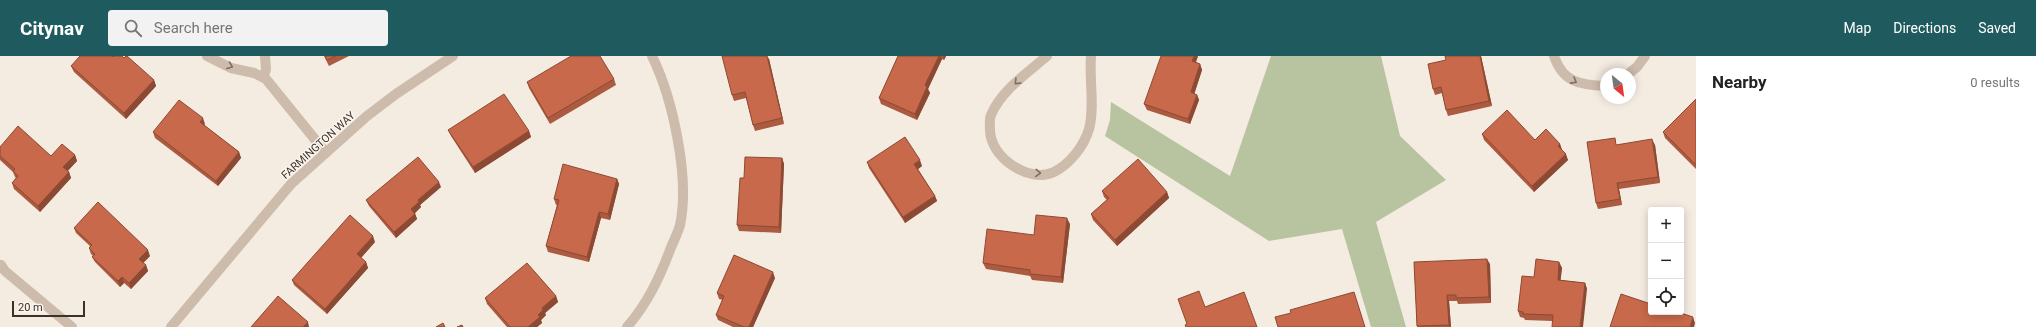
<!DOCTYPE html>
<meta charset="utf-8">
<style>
:root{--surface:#fff;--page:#f2f2f2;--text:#222;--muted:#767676;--line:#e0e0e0;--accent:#1f5a5e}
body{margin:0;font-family:Roboto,sans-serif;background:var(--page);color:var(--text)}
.controls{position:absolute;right:12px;bottom:12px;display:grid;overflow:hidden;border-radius:4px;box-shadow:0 2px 10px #0003}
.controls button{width:36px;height:36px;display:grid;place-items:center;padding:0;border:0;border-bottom:1px solid var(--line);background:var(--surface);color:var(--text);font:20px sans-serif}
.compass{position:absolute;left:1600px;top:12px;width:36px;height:36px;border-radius:50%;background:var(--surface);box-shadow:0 2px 10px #0003;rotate:151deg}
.scale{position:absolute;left:12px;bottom:10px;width:73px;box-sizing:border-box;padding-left:4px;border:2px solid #3b302b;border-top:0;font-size:11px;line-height:14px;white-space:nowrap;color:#3b302b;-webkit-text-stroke:3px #fbf5ee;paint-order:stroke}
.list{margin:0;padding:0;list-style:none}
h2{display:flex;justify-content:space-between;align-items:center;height:52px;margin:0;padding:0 16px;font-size:17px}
h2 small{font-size:13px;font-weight:400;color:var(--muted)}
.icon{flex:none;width:22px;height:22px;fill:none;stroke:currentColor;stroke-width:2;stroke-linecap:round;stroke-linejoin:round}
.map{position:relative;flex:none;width:1696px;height:271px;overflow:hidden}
header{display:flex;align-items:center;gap:24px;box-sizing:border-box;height:56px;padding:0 20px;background:var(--accent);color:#fff}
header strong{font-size:19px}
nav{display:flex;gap:22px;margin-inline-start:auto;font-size:14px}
.search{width:280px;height:36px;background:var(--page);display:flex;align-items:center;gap:10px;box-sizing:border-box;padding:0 14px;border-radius:4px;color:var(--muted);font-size:15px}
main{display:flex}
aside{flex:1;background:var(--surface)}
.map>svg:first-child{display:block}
.green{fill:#b8c4a0}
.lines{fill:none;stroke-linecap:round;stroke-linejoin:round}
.minor{stroke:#cdbbac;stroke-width:10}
.wall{fill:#ac5a40}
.shaded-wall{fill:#8c4a34}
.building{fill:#c8694b;stroke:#8c4a34}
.oneway{stroke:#7d6f65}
.labels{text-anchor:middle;stroke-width:3;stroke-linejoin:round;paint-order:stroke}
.street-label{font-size:11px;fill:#3b302b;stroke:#fbf5ee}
</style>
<header>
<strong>Citynav</strong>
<div class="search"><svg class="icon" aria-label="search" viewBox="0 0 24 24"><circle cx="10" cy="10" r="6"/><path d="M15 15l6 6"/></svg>Search here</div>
<nav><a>Map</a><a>Directions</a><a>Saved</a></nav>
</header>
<main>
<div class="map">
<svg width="1696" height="271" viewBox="0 0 1696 271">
<rect width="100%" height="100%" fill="#f4ebe1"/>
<path class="green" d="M1271,0H1381L1400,80L1446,124L1376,166L1406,271H1371L1342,173L1269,185L1105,80L1110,64L1111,46L1230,120Z"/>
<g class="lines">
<path class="minor" d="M207,0L231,12L254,17L266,23L264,20L266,13L265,0
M1047,0C1027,17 1001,35 991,59C989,63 990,69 990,74C990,101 1029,128 1054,116C1070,108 1084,90 1089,73C1095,51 1089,23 1091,0
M1554,0C1563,27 1581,29 1606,30
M1628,18L1637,11L1645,0
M266,23L326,97
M1,209L5,215L72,271
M171,271L291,128L367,60L396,38L453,0
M627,271C647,248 659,223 670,194C673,186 678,177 680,169C690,122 673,43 652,0"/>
</g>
<path class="wall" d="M324,0H349L329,10Z
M898,0H946L944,4L942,3L928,33L930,37L917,64L881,48L879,42Z
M1198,0L1196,6L1200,8L1202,14L1194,38L1197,39L1199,44L1190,68L1147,54L1144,48Z
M1445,0H1481L1492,50L1448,60L1446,54L1442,37L1435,39L1433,33L1446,4Z
M113,1L154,24L156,30L126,63L74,16L71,10Z
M769,3L784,68L755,75L753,69L746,42L734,45L732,39Z
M614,23L616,29L550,68L529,32L527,26Z
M1696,43V113L1665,82L1663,76Z
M205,68L204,69L239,96L241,102L218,130L155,82L153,76Z
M448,74L529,75L531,81L475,117L451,80Z
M1482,78L1535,84L1560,88L1562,94L1568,104L1534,136L1484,84Z
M1617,89H1655L1660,127L1619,133L1622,149L1598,153L1596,147Z
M0,91L51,100L75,99L77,105L67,115L69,116L71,122L40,156L14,133L12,127L16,122L15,121L13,116L0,104Z
M782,102L784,108L781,177L739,175L737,169L744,122Z
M867,106L922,110L918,113L935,140L937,145L905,167L869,112Z
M617,123L619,128L610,164L601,162L589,206L548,196L546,190L557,149H556L554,143Z
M441,131L420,149L421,151L415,157L417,163L396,182L369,150L366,144Z
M1102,135L1167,136L1169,142L1117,190L1093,164L1091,158L1107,144L1104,141Z
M1070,168L1063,227L1032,224L1030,220L986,213L983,207L1034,179Z
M74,172L150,200L143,207L146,209L148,215L131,233L124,227L120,231L95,206L92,201L93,200L91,198L89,192L90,190L76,177Z
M375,186L361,202L366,206L368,212L327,258L294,229L292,224Z
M1414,206L1490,208L1491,247L1458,248L1457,245H1449L1451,271H1417Z
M1559,206L1562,212L1560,224L1585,227L1587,233L1552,265L1525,264L1524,262L1520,261L1518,255L1534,221Z
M775,222L753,271H733L718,264L716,259L723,244L719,243L717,237Z
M556,240L558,246L545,257L546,259L541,264L542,267L537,271H507L487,248L485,242Z"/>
<path class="shaded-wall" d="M767,0L769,3L784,68L782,62Z
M939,0H941L942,3L928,33L930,37L917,64L915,58L925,29Z
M943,0H946L944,4Z
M1194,0H1198L1194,11L1192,5Z
M1480,0H1481L1492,50L1489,45Z
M1200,8L1202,14L1193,42L1191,36Z
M154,24L156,30L126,63L124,57Z
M1197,39L1199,44L1190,68L1188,63Z
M203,62L205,68L202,72L200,66Z
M529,75L531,81L475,117L473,111Z
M1652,83L1655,89L1660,127L1658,121Z
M1560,88L1562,94L1558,90Z
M239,96L241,102L218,130L216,125Z
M1566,98L1568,104L1534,136L1532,130Z
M75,99L77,105L66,117L63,111Z
M782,102L784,108L781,177L779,171Z
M920,104L922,110L917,114L914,108Z
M69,116L71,122L40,156L38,150Z
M617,123L619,128L610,164L608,158Z
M439,126L441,131L420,149L421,151L413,159L411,153L418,144Z
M1617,127L1619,133L1622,149L1620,143Z
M1167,136L1169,142L1117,190L1115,184Z
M935,140L937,145L905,167L903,161Z
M599,156L601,162L589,206L587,201Z
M415,158L417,163L396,182L394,176Z
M1067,162L1070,168L1063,227L1061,221Z
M373,180L375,186L359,204L357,198Z
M148,194L150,200L141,209L139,203Z
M1487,203L1490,208L1491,247L1489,241Z
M366,206L368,212L327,258L325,253Z
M1559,206L1562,212L1560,230L1558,224Z
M146,209L148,215L131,233L129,227Z
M773,216L775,222L753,271H749Z
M122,221L124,227L120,231L118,225Z
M1585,227L1587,233L1583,271H1580Z
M1447,239L1449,245L1451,271H1450L1449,269Z
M556,240L558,246L545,257L546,259L541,264L542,267L537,271H528L538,259L542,252Z
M1693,261L1695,267L1694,271H1690Z
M308,266L309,271H303Z"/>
<path class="building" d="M80,0H112L113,1L114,0H122L124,2L126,0H127L154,24L124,57L71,10Z
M325,0H336L327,4Z
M571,0H600L614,23L548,62L527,26Z
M722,0H767L782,62L753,69L745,36L732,39Z
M898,0H939L925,29L927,31L915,58L879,42Z
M1161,0H1194L1192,5L1200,8L1191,36L1197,39L1188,63L1144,48Z
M1445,0H1480L1489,45L1446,54L1441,31L1433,33L1428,8L1446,4Z
M504,38L529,75L473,111L448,74Z
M1696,43V109L1663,76Z
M179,44L203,62L200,66L239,96L216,125L153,76Z
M1507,54L1535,84L1546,73L1560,88L1558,90L1566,98L1532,130L1482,78Z
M18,70L51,100L62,88L75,99L63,111L69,116L38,150L12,127L18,120L13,115L15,113L0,100V91Z
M905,81L920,104L914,108L935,140L903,161L867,106Z
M1615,82L1616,89L1652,83L1658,121L1617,127L1620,143L1596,147L1587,86Z
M418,101L439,126L418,144L419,146L411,153L415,158L394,176L366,144Z
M745,101L782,102L779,171L737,169L740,122H744Z
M1138,103L1167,136L1115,184L1091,158L1109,142L1102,135Z
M563,108L617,123L608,158L599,156L587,201L546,190L559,144L554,143Z
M98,146L148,194L139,203L146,209L129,227L122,221L118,225L92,201L95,198L89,192L92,189L74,172Z
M350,159L373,180L357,198L366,206L325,253L292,224Z
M1036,159L1067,162L1061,221L1030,218V214L983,207L987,173L1034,179Z
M734,199L773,216L749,271H744L716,259L724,240L717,237Z
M1487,203L1489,241L1456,242V239H1447L1449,269L1417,270L1414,206Z
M1536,203L1559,206L1558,224L1585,227L1580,271H1552L1553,259L1523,258V256L1518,255L1522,220L1534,221Z
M527,207L556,240L542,252L543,254L538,259L540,261L528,271H510L485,242Z
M1199,235L1205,251L1244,236L1257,271H1186L1185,269L1187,268L1178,243Z
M1354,236L1365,271H1278L1275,261L1291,257L1290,254Z
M1621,238L1651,248V256H1678L1693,261L1690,271H1610Z
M278,240L308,266L303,271H251Z
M443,267L445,271H436Z
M462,269L463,271H457Z"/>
<defs><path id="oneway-chevron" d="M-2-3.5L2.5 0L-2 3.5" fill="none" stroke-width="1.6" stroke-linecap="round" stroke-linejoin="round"/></defs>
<g class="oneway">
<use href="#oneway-chevron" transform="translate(230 10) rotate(21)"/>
<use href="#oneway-chevron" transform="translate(1574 25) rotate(29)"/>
<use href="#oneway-chevron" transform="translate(1017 26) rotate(135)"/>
<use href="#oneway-chevron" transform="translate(1038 117) rotate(2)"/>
</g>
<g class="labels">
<g class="street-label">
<text transform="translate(318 89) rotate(-42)" y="4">FARMINGTON WAY</text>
</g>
</g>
</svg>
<div class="controls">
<button>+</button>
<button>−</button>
<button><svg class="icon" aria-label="locate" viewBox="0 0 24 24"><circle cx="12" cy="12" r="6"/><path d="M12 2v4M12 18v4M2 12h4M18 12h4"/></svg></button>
</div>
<svg class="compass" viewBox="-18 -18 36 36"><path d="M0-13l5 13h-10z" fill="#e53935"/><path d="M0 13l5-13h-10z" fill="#767676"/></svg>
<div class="scale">20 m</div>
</div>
<aside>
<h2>Nearby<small>0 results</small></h2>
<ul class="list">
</ul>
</aside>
</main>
